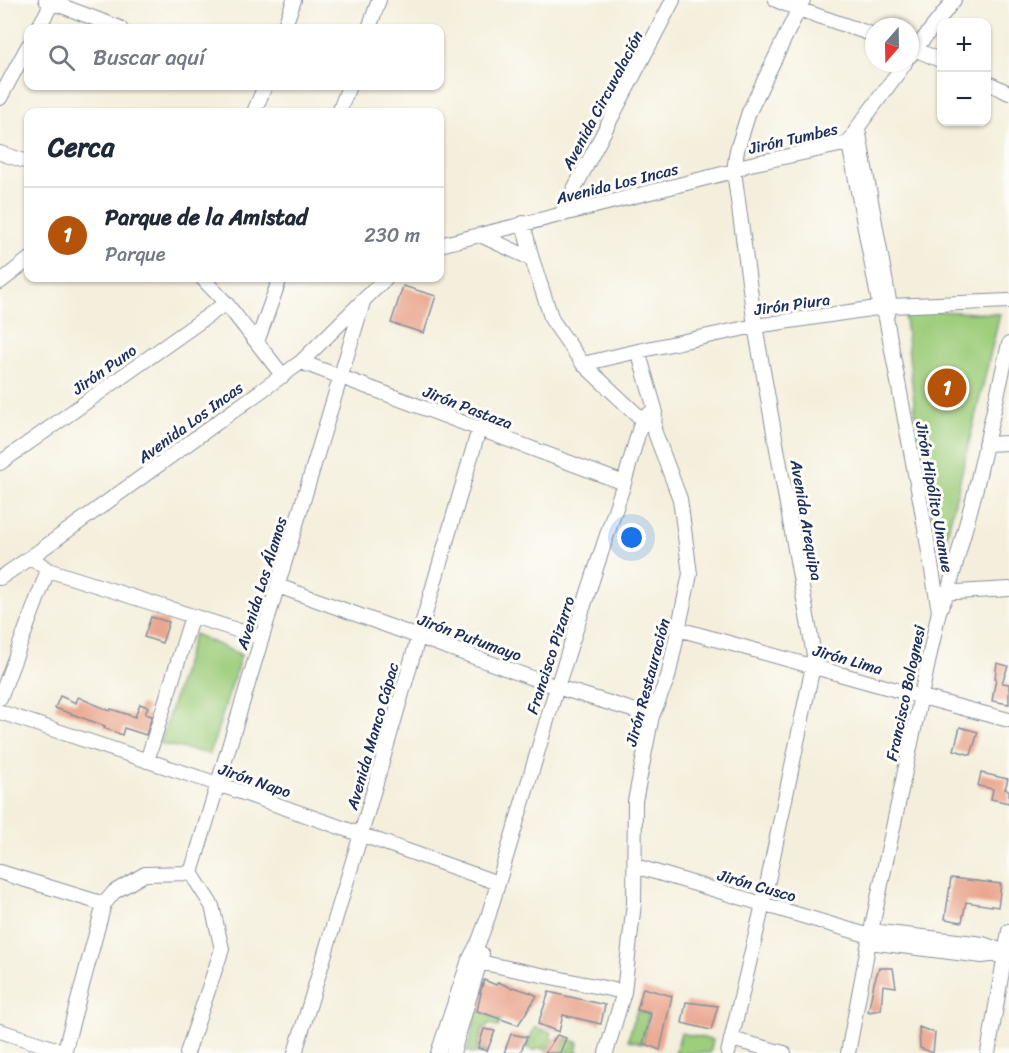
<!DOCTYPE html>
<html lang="es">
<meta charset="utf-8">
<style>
:root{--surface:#fff;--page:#f2f2f3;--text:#1f2937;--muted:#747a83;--line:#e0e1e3;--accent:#b45309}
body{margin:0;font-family:Sriracha,sans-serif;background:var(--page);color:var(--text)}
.controls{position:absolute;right:18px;top:18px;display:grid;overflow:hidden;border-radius:12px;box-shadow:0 2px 4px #0004}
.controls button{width:54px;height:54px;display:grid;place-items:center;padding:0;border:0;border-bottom:2px solid var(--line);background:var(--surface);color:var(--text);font:30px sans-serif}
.compass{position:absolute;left:865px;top:18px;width:54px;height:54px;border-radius:50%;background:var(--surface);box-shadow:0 2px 4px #0004;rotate:200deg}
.you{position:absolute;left:632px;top:538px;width:21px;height:21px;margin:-15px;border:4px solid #fff;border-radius:50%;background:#1a73e8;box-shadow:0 0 0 9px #1a73e833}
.badge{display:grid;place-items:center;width:39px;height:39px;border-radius:50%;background:var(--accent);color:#fff;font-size:20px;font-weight:700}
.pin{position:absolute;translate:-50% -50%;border:3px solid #fff;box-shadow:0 2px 6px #0006}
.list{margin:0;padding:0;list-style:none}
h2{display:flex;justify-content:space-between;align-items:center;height:78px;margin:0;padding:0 24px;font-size:26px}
h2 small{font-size:20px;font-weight:400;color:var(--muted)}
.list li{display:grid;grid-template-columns:39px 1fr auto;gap:18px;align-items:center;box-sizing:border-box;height:96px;padding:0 24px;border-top:2px solid var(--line)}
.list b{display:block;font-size:22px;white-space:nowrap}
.list p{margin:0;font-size:20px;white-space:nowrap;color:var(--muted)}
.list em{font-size:20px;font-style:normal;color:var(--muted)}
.icon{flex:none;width:33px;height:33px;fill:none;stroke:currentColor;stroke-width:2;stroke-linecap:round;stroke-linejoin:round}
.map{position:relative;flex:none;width:1009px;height:1053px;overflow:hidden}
.search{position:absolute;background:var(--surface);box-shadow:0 2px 4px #0004;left:24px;top:24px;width:420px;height:66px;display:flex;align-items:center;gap:15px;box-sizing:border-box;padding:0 21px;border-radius:12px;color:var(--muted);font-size:22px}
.panel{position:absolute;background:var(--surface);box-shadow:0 2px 4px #0004;left:24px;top:108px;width:420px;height:174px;border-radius:12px}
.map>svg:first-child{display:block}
.green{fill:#9ecd7c;stroke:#5c7e6d;stroke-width:1.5}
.garden{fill:url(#garden-furrows);stroke:#5c7e6d;stroke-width:1.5}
.building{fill:#eaa790}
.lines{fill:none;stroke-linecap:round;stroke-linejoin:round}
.minor-casing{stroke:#888f9d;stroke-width:16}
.minor{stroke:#fff;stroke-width:14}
.labels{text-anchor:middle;stroke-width:6;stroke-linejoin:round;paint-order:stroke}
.street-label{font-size:16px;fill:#1b2f5e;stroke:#fdfcf7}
</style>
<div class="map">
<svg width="1009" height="1053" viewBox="0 0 1009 1053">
<defs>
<pattern id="garden-furrows" width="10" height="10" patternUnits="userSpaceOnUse" patternTransform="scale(1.5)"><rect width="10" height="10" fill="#9ecd7c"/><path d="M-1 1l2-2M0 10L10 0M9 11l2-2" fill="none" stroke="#88b06e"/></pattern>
</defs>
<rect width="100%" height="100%" fill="#fdfcf7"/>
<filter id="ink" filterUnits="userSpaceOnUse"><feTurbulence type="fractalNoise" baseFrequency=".0167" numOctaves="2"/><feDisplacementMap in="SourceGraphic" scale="12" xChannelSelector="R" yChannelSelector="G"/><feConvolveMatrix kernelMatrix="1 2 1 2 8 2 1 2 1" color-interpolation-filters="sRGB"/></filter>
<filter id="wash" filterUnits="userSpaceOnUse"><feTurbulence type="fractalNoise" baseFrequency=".008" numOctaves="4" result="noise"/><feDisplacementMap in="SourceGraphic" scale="24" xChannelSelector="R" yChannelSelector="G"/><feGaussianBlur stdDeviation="1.35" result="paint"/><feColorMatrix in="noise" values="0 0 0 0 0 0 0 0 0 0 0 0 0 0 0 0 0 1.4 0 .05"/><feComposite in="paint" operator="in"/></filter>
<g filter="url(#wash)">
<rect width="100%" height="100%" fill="#f4efdc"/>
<path class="green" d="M914,310L1000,314L941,559L920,458L905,318L908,312Z
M194,634L241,655L210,754L160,744Z
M637,1010L649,1014L643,1043L628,1040Z
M477,1011L501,1019L498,1027L489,1023L486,1027L483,1028L477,1048L489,1053H473L467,1051Z
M681,1033L713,1040L710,1053H675Z"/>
<path class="garden" d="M535,1027L552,1033L550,1037L562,1047L566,1038L579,1043L576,1051L579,1053H563L551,1044L546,1050L539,1048L534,1051L526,1047Z"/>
<g id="blocks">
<path class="building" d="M403,286L436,296L424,333L391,323Z
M151,617L169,622L162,643L144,637Z
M997,663L1008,666L1002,683L1009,684V704L992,701L996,678H995Z
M60,696L76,703L78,697L110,711L111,709L135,717L140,704L148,707L145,714L152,716L146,735L124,728L122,735L104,728L105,726L55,708Z
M960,727L978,732L971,755L954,750Z
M981,773L1008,779L1005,789L1009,790V803L991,799L993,789L978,786Z
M951,878L1001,884L998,907L966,902L962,922L945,919Z
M879,968H893L896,987L883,985L881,1010L868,1012L874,983Z
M484,980L496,985L498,982L512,988L513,987L532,993L537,996L518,1025L477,1011L481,993H480Z
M643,988L672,996L660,1050L643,1043L651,1014L637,1010Z
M549,992L605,1005L601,1024L563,1015L559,1032L538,1024Z
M686,1002L718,1006L711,1030L682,1023Z
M919,1027L935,1033L933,1053L920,1048Z
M484,1029L495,1031L487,1051L478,1048Z
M511,1034L527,1037L520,1053H504Z
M557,1035L566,1038L560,1053H545Z"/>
</g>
</g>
<g filter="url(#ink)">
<use href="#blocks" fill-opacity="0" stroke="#888f9d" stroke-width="1.5"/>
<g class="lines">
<g class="minor-casing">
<path id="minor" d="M46,0L120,28
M776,0L798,9L874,35
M38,28L54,0
M284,28L294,0
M369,28L379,0
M910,47L942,61
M910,56L954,0
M905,63L858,127L849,143L880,308L886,318L921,505L939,611
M986,82L1009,93
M0,98L28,46
M254,112L265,86
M339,112L349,86
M859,134L890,306L888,313
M0,153L28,162
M561,214L673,0
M523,223L532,259L552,320L583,364L648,425
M480,235L532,259
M440,245L734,171L746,165L849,143L860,142
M202,278L226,303L283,376
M0,282L28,260
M257,342L280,278
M301,362L624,483
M583,364L638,351L755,326L776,323L890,306L1009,301
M985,444L1009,443
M0,463L226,303
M31,557L48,570L262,638
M0,578L31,557L301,362L386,278
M278,586L557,687L652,716
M940,593L1009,589
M678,629C789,659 898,692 1009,720
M0,698L48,570
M0,712L218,784L498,883
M147,761L192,616
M635,866L870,936
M0,872L104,904
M191,873L363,302
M871,931L983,944L1009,953
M869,942L982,956L1003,953
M469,960L624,992
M0,1031L65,1052
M731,1039L784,1053
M64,1053L104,904L114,892L145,874L191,873
M187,1053L222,949L212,906L191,873
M295,1053L361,834L479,429
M438,1053L469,960L479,941L488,917L557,687L624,483L642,420L655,409
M453,1053L482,954
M606,1053L624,992L634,903L635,801L652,716L668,677L690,574L680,499L654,430L655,409L638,351
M728,1053L763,904L813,666L814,655L755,326L734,171L737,150L749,112L803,0
M848,1053L870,936L939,611L948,592L975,492L1009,344
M988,1053L1009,931"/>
</g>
<use href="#minor" class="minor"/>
</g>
</g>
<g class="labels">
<g class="street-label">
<text transform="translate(602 100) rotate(-62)" y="6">Avenida Circuvalación</text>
<text transform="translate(793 138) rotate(-13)" y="6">Jirón Tumbes</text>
<text transform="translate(617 183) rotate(-14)" y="6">Avenida Los Incas</text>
<text transform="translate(792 304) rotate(-8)" y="6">Jirón Piura</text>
<text transform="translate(104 369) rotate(-35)" y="6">Jirón Puno</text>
<text transform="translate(468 407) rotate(21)" y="6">Jirón Pastaza</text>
<text transform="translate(190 422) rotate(-36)" y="6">Avenida Los Incas</text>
<text transform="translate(935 497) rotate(80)" y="6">Jirón Hipólito Unanue</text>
<text transform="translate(807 520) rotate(80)" y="6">Avenida Arequipa</text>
<text transform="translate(261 583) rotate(-73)" y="6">Avenida Los Álamos</text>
<text transform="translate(470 637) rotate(20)" y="6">Jirón Putumayo</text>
<text transform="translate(550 655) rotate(-72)" y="6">Francisco Pizarro</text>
<text transform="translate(848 659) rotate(16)" y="6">Jirón Lima</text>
<text transform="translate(647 682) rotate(-75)" y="6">Jirón Restauración</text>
<text transform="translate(905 693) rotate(-78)" y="6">Francisco Bolognesi</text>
<text transform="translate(372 736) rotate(-74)" y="6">Avenida Manco Cápac</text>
<text transform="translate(255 780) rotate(19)" y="6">Jirón Napo</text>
<text transform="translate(757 885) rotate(16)" y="6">Jirón Cusco</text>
</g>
</g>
</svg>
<div class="controls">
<button>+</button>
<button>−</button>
</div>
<svg class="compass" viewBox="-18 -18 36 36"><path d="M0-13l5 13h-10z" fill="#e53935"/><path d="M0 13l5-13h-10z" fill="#747a83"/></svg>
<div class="you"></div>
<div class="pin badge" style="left:947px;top:388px">1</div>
<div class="search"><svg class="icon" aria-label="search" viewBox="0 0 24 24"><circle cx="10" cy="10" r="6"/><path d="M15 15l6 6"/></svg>Buscar aquí</div>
<section class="panel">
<h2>Cerca<small></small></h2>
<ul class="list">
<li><span class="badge">1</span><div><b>Parque de la Amistad</b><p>Parque</p></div><em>230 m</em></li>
</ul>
</section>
</div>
